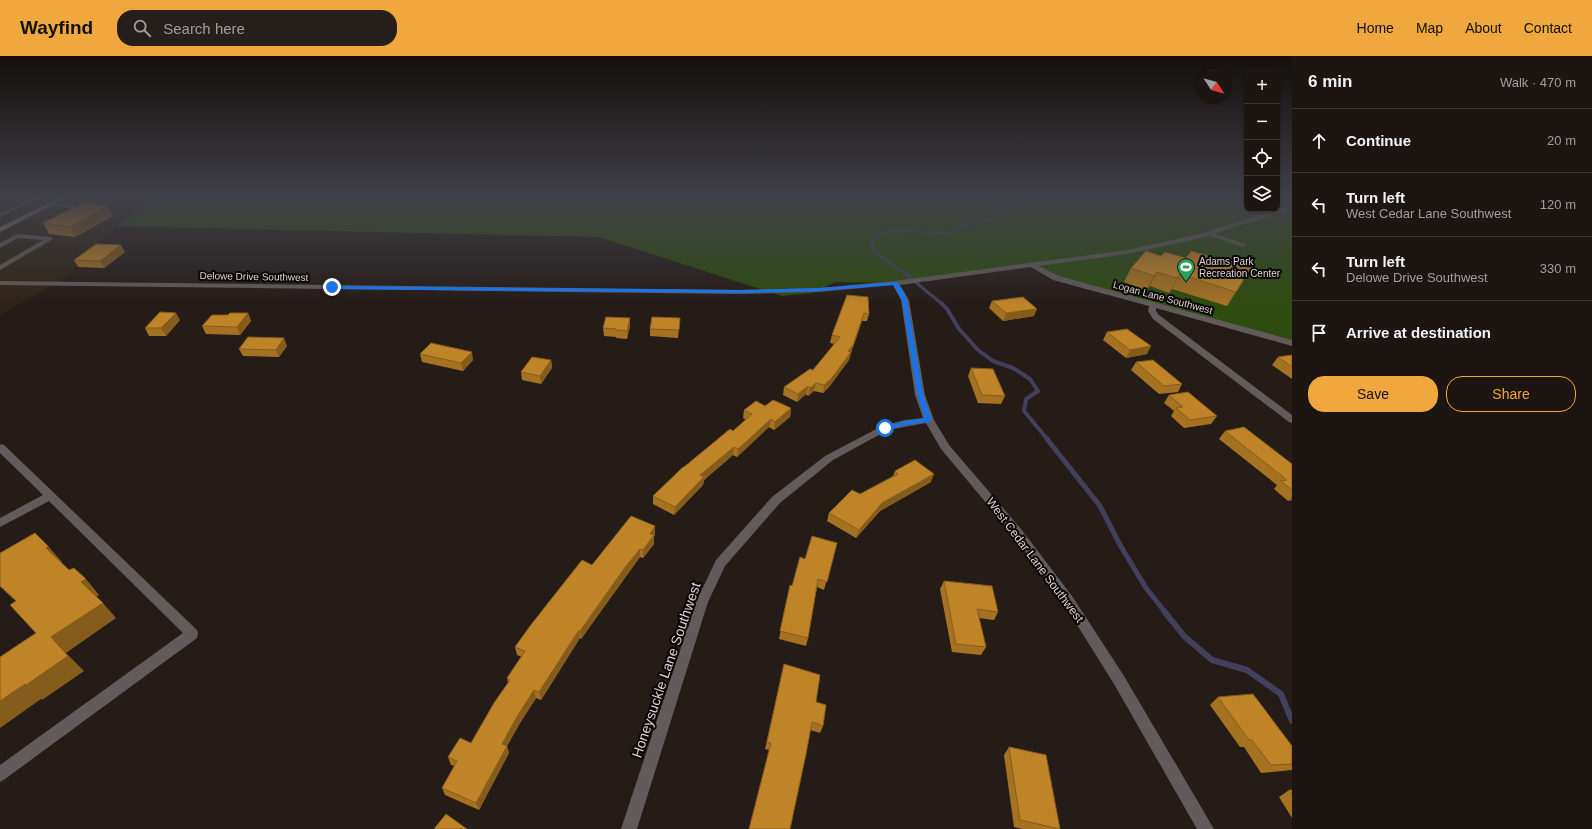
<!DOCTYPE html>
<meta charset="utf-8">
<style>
:root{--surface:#1c1512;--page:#251e1b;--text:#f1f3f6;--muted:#a09f9f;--line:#3a3432;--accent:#efa73e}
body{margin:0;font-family:Helvetica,sans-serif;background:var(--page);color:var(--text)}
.controls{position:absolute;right:12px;top:12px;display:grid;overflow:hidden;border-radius:8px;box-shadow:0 1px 3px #0004}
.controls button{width:36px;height:36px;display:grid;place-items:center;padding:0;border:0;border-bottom:1px solid var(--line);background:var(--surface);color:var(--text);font:20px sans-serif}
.compass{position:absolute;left:1196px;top:12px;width:36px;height:36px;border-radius:50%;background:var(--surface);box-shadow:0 1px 3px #0004;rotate:126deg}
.stop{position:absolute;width:12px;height:12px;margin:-9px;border:3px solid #1a73e8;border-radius:50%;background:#fff}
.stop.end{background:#1a73e8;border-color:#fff;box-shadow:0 1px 4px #0008}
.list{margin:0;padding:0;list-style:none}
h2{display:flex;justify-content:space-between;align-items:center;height:52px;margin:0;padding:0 16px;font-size:17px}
h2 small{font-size:13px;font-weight:400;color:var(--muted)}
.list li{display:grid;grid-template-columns:26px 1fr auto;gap:12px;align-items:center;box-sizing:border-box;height:64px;padding:0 16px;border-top:1px solid var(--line)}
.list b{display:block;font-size:15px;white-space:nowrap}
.list p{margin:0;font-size:13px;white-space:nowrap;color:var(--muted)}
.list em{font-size:13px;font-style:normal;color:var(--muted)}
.actions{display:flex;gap:8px;padding:12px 16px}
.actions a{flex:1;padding:9px 0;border:1px solid var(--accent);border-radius:16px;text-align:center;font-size:14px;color:var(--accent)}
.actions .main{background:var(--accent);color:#111}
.icon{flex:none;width:22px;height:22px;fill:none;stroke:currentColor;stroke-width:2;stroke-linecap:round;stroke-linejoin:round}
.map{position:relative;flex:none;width:1292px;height:773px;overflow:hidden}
header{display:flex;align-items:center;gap:24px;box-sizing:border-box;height:56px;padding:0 20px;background:var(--accent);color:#111}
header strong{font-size:19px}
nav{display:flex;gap:22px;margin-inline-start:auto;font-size:14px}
.search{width:280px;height:36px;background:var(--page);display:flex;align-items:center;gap:10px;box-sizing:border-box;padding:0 14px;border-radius:16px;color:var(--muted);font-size:15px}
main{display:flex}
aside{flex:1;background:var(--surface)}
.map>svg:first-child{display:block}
.commercial{fill:#2f2315}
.green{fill:#2e4c0f}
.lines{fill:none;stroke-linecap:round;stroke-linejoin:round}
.stream-far3{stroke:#43405e;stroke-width:3}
.stream-far2{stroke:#43405e;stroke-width:4}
.stream-far1{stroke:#43405e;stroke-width:5}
.stream{stroke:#43405e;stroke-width:6}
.lane{fill:#615b5b;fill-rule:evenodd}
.street{fill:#615b5b;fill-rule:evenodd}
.secondary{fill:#877e7e;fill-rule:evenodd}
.wall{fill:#a57222}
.shaded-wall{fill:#865c1c}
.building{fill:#c08428;stroke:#865c1c}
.route{fill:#1a73e8}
.labels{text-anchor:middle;stroke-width:4;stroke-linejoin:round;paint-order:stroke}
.far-poi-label{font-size:10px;fill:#dcd5d2;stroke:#0b0706;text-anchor:start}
.far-street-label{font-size:10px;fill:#dcd5d2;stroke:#0b0706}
.street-label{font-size:12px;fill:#dcd5d2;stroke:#0b0706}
.near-street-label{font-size:14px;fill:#dcd5d2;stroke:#0b0706}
</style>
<header>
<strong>Wayfind</strong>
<div class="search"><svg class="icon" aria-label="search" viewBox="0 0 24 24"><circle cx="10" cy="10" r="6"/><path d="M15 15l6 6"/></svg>Search here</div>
<nav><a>Home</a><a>Map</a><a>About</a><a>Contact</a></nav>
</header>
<main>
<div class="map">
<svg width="1292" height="773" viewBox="0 0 1292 773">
<rect width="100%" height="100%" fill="#251c18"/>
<path class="commercial" d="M0,141H160L116,170L71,217L53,229L0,259Z"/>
<path class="green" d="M160,141H1247V153H1277V141H1292V289L1064,224L1031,210L911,227L836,226L812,237L782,240L599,181L116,170Z"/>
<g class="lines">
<path class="stream-far3" d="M1272,153L1292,162
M942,248L907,219L876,197L872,189C877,180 882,177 892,174L945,178L965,169L992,163L999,159L1011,148L1018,145L1038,142L1100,141"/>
<path class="stream-far2" d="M941,247L947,253L959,273L978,294L993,305L1013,312L1030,323L1038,335L1026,343L1024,355L1048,384"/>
<path class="stream-far1" d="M1047,383L1100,450L1120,489L1146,532L1165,556"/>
<path class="stream" d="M1164,555L1184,580L1212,604L1247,614L1281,638L1292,665"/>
<path class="lane" d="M35,141H42L0,161V157Z
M51,141H63L65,142L62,144Z
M50,146L72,148L75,150L72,152L48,149V147Z
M1209,176L1245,188L1246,189L1243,191L1207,179L1206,178Z
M17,178L50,181L53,183L0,214V209L43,184L18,182L0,192V187Z"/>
<path class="street" d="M1292,149V153L1201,182L1127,198L1039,210L1059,220L1292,284V290L1156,252V255L1159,259L1292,359V367L1289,366L1153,263L1148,255L1149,250L1053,224L1031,211L900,229L909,244L925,339L934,364L949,389L1021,473L1072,540L1124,620L1214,773H1197L1114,628L1064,548L1013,479L941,393L926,367L888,374L833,404L780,447L725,510L708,546L637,773H621L696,546L716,504L772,441L825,400L882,370L905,364L923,362L915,339L901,244L893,229L819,236L739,238L0,229V225L739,234L819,232L895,225L1127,194L1199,178Z
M0,388L4,389L197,574L198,578L197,582L5,723L0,726V709L183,577L49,445L0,471V462L43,439L0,397Z"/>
<path class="secondary" d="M61,141H68L0,176V171Z"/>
</g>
<path class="wall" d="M113,160L75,181L49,178L43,167Z
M125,196L104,212L78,211L74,204Z
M1161,200L1186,202L1251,212L1227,250L1172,233L1169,237L1150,230L1146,234L1124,226L1131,212Z
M847,239L869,258L867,265H862L851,297L849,304L829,331L823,337L814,335L808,340L806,338L797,346L783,339L784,331L813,314L835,288L830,287L832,279Z
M992,245L1034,260L1003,265L989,252Z
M248,257L251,265L240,279L206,278L202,270L228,259Z
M680,262L678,282L650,280V273Z
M180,264L166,280H149L145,272Z
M630,270L627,283L616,282V281L604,280L603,272Z
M1107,276L1147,298L1126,302L1103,284Z
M287,290L279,301L243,300L239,293Z
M420,298L473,304L463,315L422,306Z
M1292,299V323L1272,309L1278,301Z
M551,304L552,312L541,328L522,324L521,316Z
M1136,306L1182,328L1178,336L1159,338L1131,314Z
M971,312L1005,340L1001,348L978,347L968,320Z
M1169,339L1217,360L1211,368L1184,372L1171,360L1174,355L1164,347Z
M765,350L791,352L790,361L774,374L769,371L737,401L733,399L704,424L703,429L674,459L653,448V440L684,411L733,375L746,364L743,362L744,354Z
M1225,375L1292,408V444L1288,445L1274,433L1277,429L1219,383Z
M895,415L931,426L880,455L856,482L827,465L829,457L860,438L893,420Z
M655,478L654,481V488L643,502L640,501L627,519L581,583L580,582L541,644L536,642L520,667L507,690L509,697L479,754L445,739L442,732L455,710L451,709L448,701L471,687L508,627L507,622L522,601L517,599L515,591L592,509Z
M837,487L824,534L817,531L808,582L806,590L779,583L790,529L792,530L805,503Z
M944,525L998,556L994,564L979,562L986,591L981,599L952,596L940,533Z
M784,608L816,646L823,670L820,677L810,674L769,694L765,693Z
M1218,641L1292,690V714L1261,717L1244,691H1240L1210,649Z
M1009,691L1060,773H1023L1014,771L1004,699Z
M1289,734H1292V762L1279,741Z"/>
<path class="shaded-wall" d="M108,150L113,160L75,181L70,171Z
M121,189L125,196L104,212L100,205Z
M1251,212L1243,226L1227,250L1236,236Z
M1157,216L1150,230L1146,234L1154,220Z
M1180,218L1172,233L1169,237L1177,222Z
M1037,253L1034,260L1003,265L1006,257Z
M176,257L180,264L166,280L161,272Z
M248,257L251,265L240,279L237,271Z
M864,257L862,265L851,297L849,304L829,331L823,337L824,329Z
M630,262V270L627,283V275Z
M284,282L287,290L279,301L276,294Z
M1151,290L1147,298L1126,302L1130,294Z
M472,296L473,304L463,315L461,307Z
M551,304L552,312L541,328L540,320Z
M816,327L814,335L808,340L810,332Z
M808,330L806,338L797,346L798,338Z
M791,352L790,361L774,374L775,366Z
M771,363L769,371L737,401L738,393Z
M734,391L733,399L704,424L703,429L674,459L675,451L700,419Z
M934,418L931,426L880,455L856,482L859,474L882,447Z
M1292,440V444L1288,445Z
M655,470V478L654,481V488L643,502V494L650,478Z
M48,490L62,506L60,507L46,492Z
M640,493V501L627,519L581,583L580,575L626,510Z
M86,523L99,539L95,542L81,526Z
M103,547L116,562L66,597L84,615L42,644L41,643L0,672V645L51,581Z
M579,574L580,582L541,644L539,636Z
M534,634L536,642L520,667L504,695L502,688L518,659Z
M507,690L509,697L479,754L476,747Z"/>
<path class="building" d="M83,147L108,150L70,171L43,167Z
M96,188L121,189L100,205L74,204Z
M1146,195L1161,200L1165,196L1186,202L1191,195L1251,212L1236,236L1180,218L1177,222L1157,216L1154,220L1131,212Z
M847,239L868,241L869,258L864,257L853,289L848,295L851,296L831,323L824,329L816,327L810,332L808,330L798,338L784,331L810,313L813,314L840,281L832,279Z
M1023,241L1037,253L1006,257L992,245Z
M160,256L176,257L161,272H145Z
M230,257H248L237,271L202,270L212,259H228Z
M606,261L630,262L627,275L616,274V273L603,272Z
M652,261L680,262L679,274L650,273Z
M1127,273L1151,290L1130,294L1107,276Z
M248,281L284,282L276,294L239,293Z
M431,287L472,296L461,307L420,298Z
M1292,299V311L1278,301Z
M532,301L551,304L540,320L521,316Z
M1153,304L1182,328L1164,330L1136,306Z
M971,312L993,313L1005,340L982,339Z
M1188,336L1217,360L1190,364L1176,352L1183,351L1169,339Z
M773,344L791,352L775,366L771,363L738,393L734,391L700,419L704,421L675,451L653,440L683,411H684L730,373L733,375L752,358L744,354L756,345L765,350Z
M1244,371L1292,408V434L1281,425L1287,424L1225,375Z
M915,404L934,418L882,447L859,474L829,457L852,434L860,438L898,418L895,415Z
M631,460L655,470L650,478L654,479L643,494L640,493L626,510L580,575L579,574L539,636L534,634L518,659L502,688L507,690L476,747L442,732L457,705L448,701L460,682L471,687L494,647L510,624L507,622L525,595L515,591L530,570L582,504L592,509Z
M35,477L48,490L46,492L69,514L74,512L86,523L81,526L103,547L51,581L68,600L26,629L25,628L0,645V601L36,577L10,549L16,545L0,530V497Z
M812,480L837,487L827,526L818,523L808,582L780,575L790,529L792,530L800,501L805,503Z
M944,525L992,530L998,556L977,553L986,591L956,588Z
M784,608L820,619L816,646L826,649L823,670L812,666L806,698L790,773H749L771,687L767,686Z
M1253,638L1292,690V708L1271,709L1252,684H1249L1218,641Z
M1009,691L1046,699L1060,773L1020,764Z
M1289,734H1292V738Z
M446,758L467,773H434Z"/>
<linearGradient id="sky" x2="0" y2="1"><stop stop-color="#140f0d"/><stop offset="0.57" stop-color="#404048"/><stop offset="1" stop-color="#404048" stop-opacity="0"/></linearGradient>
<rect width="1292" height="249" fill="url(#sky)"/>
<path class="route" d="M897,226L904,236L907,244L923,338L932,364L929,366L906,369L885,374H883V371L906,365L925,362L917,338L902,244L893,229L819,235L739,237L332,233L330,231L332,230L739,234L819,232Z"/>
<defs>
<g id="stadium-pin" transform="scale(0.9)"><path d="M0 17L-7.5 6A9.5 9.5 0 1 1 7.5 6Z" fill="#2e9e5b" stroke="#0b0706"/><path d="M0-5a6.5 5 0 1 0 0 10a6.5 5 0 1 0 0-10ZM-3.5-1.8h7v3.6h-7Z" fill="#fff"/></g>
</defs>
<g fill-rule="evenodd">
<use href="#stadium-pin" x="1186" y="211"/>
</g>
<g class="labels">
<g class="far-poi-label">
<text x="1199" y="209">Adams Park<tspan x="1199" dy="12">Recreation Center</tspan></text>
</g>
<g class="far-street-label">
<text transform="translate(254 220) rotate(1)" y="4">Delowe Drive Southwest</text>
<text transform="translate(1163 241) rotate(15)" y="4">Logan Lane Southwest</text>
</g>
<g class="street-label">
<text transform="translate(1035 504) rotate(53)" y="4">West Cedar Lane Southwest</text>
</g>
<g class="near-street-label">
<text transform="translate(666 614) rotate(-71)" y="5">Honeysuckle Lane Southwest</text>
</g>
</g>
</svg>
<div class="controls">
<button>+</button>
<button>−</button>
<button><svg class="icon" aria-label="locate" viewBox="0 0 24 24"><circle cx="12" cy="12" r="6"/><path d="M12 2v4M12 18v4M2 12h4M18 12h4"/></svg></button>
<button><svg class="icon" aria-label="layers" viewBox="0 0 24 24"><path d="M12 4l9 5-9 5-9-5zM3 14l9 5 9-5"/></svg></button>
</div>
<svg class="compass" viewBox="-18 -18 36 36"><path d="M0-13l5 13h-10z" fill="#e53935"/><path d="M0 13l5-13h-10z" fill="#a09f9f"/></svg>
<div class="stop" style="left:885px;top:372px"></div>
<div class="stop end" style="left:332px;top:231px"></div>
</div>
<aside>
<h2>6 min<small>Walk · 470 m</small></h2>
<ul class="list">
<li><svg class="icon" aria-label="ahead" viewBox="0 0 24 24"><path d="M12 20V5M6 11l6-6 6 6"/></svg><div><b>Continue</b></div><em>20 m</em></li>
<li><svg class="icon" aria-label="left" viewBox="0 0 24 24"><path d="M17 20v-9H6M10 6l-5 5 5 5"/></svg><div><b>Turn left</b><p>West Cedar Lane Southwest</p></div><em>120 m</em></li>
<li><svg class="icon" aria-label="left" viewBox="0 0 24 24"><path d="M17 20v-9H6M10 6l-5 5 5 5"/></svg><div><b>Turn left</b><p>Delowe Drive Southwest</p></div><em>330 m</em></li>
<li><svg class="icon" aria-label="arrive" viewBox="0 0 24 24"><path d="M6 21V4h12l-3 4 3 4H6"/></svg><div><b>Arrive at destination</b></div></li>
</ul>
<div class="actions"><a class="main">Save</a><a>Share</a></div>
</aside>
</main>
